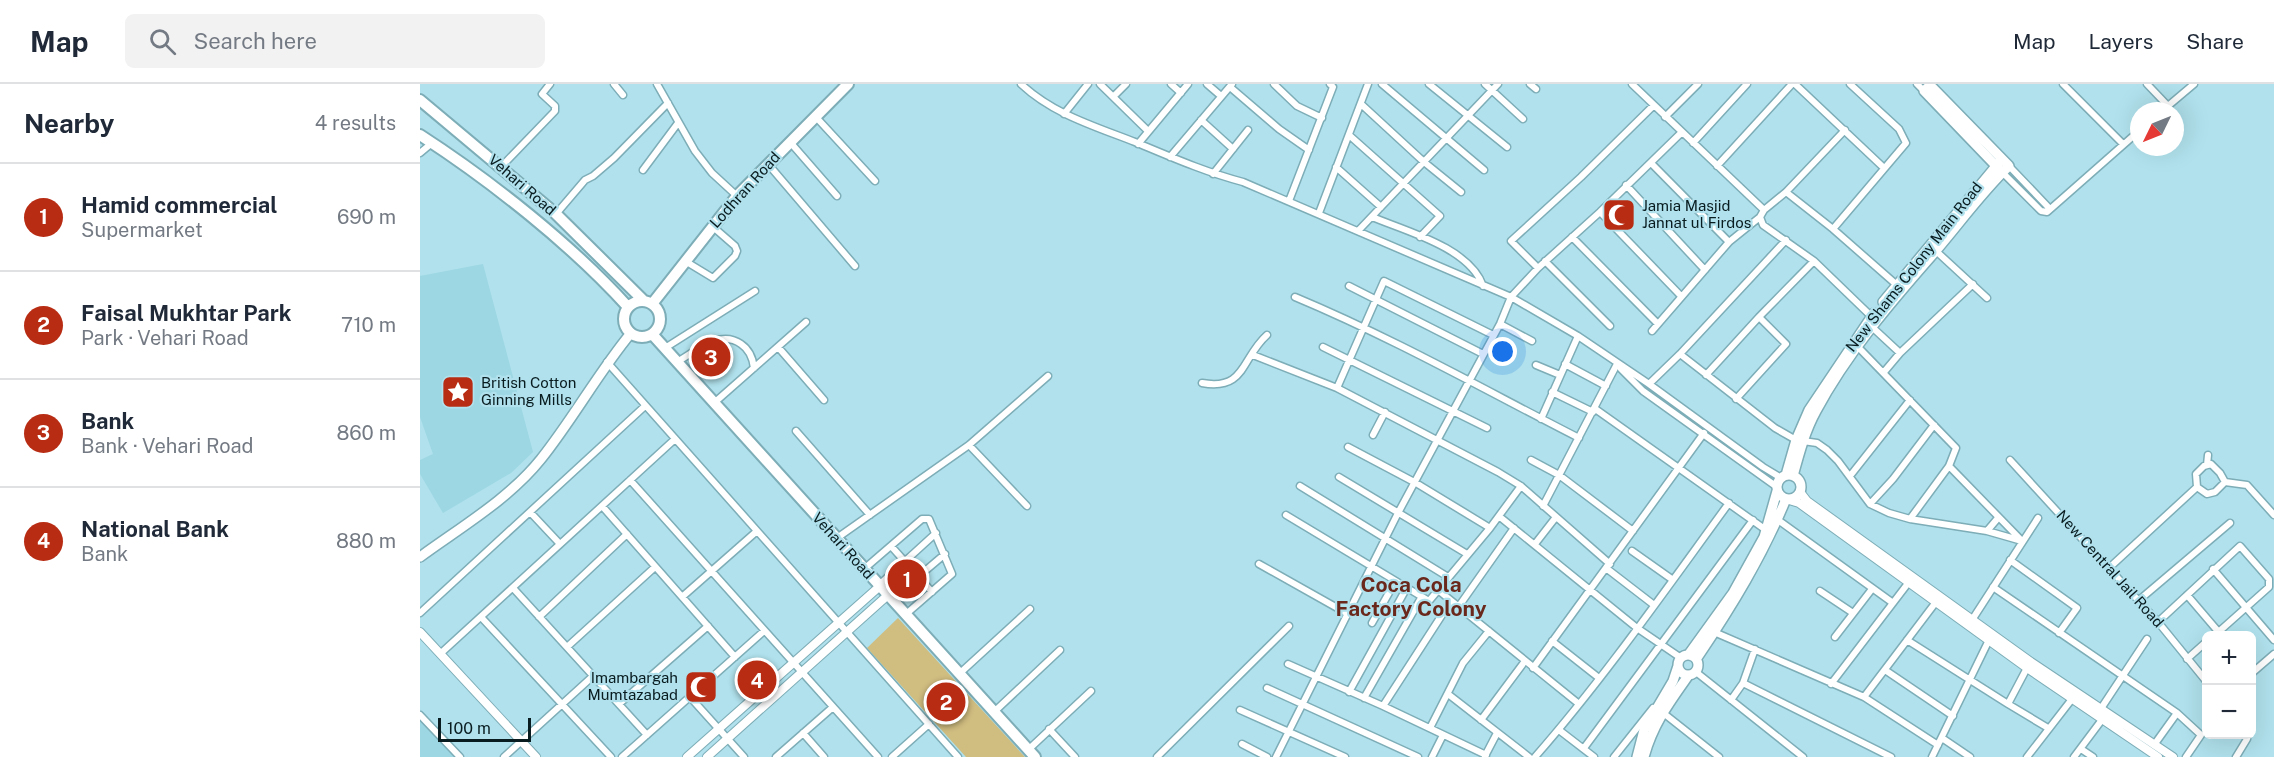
<!DOCTYPE html>
<meta charset="utf-8">
<style>
:root{--surface:#fff;--page:#f2f2f3;--text:#1f2937;--muted:#747a83;--line:#e0e1e3;--accent:#b82c14}
body{margin:0;font-family:"Public Sans",sans-serif;background:var(--page);color:var(--text)}
.controls{position:absolute;right:18px;bottom:18px;display:grid;overflow:hidden;border-radius:9px;box-shadow:0 6px 24px #0002}
.controls button{width:54px;height:54px;display:grid;place-items:center;padding:0;border:0;border-bottom:2px solid var(--line);background:var(--surface);color:var(--text);font:30px sans-serif}
.compass{position:absolute;left:1710px;top:18px;width:54px;height:54px;border-radius:50%;background:var(--surface);box-shadow:0 6px 24px #0002;rotate:227deg}
.scale{position:absolute;left:18px;bottom:15px;width:93px;box-sizing:border-box;padding-left:6px;border:3px solid #091c20;border-top:0;font-size:16px;line-height:21px;white-space:nowrap;color:#091c20;-webkit-text-stroke:4px #b0e1ec;paint-order:stroke}
.you{position:absolute;left:1083px;top:268px;width:21px;height:21px;margin:-15px;border:4px solid #fff;border-radius:50%;background:#1a73e8;box-shadow:0 0 0 9px #1a73e833}
.badge{display:grid;place-items:center;width:39px;height:39px;border-radius:50%;background:var(--accent);color:#fff;font-size:20px;font-weight:700}
.pin{position:absolute;translate:-50% -50%;border:3px solid #fff;box-shadow:0 2px 6px #0006}
.list{margin:0;padding:0;list-style:none}
h2{display:flex;justify-content:space-between;align-items:center;height:78px;margin:0;padding:0 24px;font-size:26px}
h2 small{font-size:20px;font-weight:400;color:var(--muted)}
.list li{display:grid;grid-template-columns:39px 1fr auto;gap:18px;align-items:center;box-sizing:border-box;height:108px;padding:0 24px;border-top:2px solid var(--line)}
.list b{display:block;font-size:22px;white-space:nowrap}
.list p{margin:0;font-size:20px;white-space:nowrap;color:var(--muted)}
.list em{font-size:20px;font-style:normal;color:var(--muted)}
.icon{flex:none;width:33px;height:33px;fill:none;stroke:currentColor;stroke-width:2;stroke-linecap:round;stroke-linejoin:round}
.map{position:relative;flex:none;width:1854px;height:673px;overflow:hidden}
header{display:flex;align-items:center;gap:36px;box-sizing:border-box;height:84px;padding:0 30px;background:var(--surface);border-bottom:2px solid var(--line)}
header strong{font-size:28px}
nav{display:flex;gap:33px;margin-inline-start:auto;font-size:21px}
.search{width:420px;height:54px;background:var(--page);display:flex;align-items:center;gap:15px;box-sizing:border-box;padding:0 21px;border-radius:9px;color:var(--muted);font-size:22px}
main{display:flex}
aside{flex:1;background:var(--surface)}
.map>svg:first-child{display:block}
.built{fill:#9cd7e3}
.green{fill:#d0bd80}
.lines{fill:none;stroke-linecap:round;stroke-linejoin:round}
.minor-casing{stroke:#7dadb7;stroke-width:9}
.tertiary-casing{stroke:#7dadb7;stroke-width:10}
.secondary-casing{stroke:#7dadb7;stroke-width:12}
.primary-casing{stroke:#7dadb7;stroke-width:14}
.minor{stroke:#fff;stroke-width:6}
.tertiary{stroke:#fff;stroke-width:8}
.secondary{stroke:#fff;stroke-width:9}
.primary{stroke:#fff;stroke-width:10}
.labels{text-anchor:middle;stroke-width:4.5;stroke-linejoin:round;paint-order:stroke}
.street-label{font-size:15px;fill:#091c20;stroke:#b0e1ec}
.poi-label{font-size:15px;fill:#091c20;stroke:#b0e1ec;text-anchor:start}
.district-label{font-size:21px;font-weight:bold;fill:#6a271b;stroke:#b0e1ec}
</style>
<header>
<strong>Map</strong>
<div class="search"><svg class="icon" aria-label="search" viewBox="0 0 24 24"><circle cx="10" cy="10" r="6"/><path d="M15 15l6 6"/></svg>Search here</div>
<nav><a>Map</a><a>Layers</a><a>Share</a></nav>
</header>
<main>
<aside>
<h2>Nearby<small>4 results</small></h2>
<ul class="list">
<li><span class="badge">1</span><div><b>Hamid commercial</b><p>Supermarket</p></div><em>690 m</em></li>
<li><span class="badge">2</span><div><b>Faisal Mukhtar Park</b><p>Park · Vehari Road</p></div><em>710 m</em></li>
<li><span class="badge">3</span><div><b>Bank</b><p>Bank · Vehari Road</p></div><em>860 m</em></li>
<li><span class="badge">4</span><div><b>National Bank</b><p>Bank</p></div><em>880 m</em></li>
</ul>
</aside>
<div class="map">
<svg width="1854" height="673" viewBox="0 0 1854 673">
<rect width="100%" height="100%" fill="#b0e1ec"/>
<path class="built" d="M63,180L113,368L91,389L23,429L0,390V376L13,370L0,333V192Z
M0,635L35,673H0Z"/>
<path class="green" d="M478,534L605,673H546L447,564Z"/>
<g class="lines">
<g class="minor-casing">
<path id="minor" d="M194,0L203,11
M237,0L275,67L292,89L317,112
M601,0C633,30 674,42 715,58C751,73 785,88 823,98L1091,213L1158,252L1229,300L1343,383L1361,394
M680,0L728,47
M751,0L761,9
M787,0L801,12
M854,0L877,22L902,34
M962,0L1064,86
M1009,0L1087,63
M1065,0L1103,35
M1110,0L1116,5
M1212,0L1344,126
M1375,0L1464,84
M1497,0L1504,7
M1643,0L1703,60
M1727,0L1748,22
M810,3L859,45L889,66
M694,12L706,0
M941,20L1004,78L1041,108
M1742,27L1774,0
M644,30L668,0
M395,32L455,97
M1245,33L1278,0
M781,36L813,65
M1425,46L1366,108L1344,126L1340,133L1343,141L1394,177L1453,234
M929,51L1020,132L1000,153
M370,58L417,112
M1273,59L1327,0
M718,60L768,0
M0,69L12,59
M750,73L812,0
M1231,79L1309,158
M348,80L435,182
M82,82L135,27V22L122,10L130,0
M1297,82L1372,0
M1589,82L1630,125
M916,83L961,123
M223,86L258,39
M1583,89L1621,127L1627,128L1719,47
M793,90L828,46
M1206,101L1285,186
M1366,108L1413,145L1478,202
M869,117L913,3L910,0
M1180,128L1261,212
M899,129L948,0
M136,130L165,96L173,92L194,74L248,19
M952,133C986,147 1050,164 1063,202
M1413,145L1486,59L1479,45L1430,0
M938,147L1078,0
M1152,153L1238,240
M1516,167L1567,214
M265,177L293,194L315,172L317,167L315,162L292,142
M1125,177L1190,242
M1118,184L1091,157L1161,93L1233,22
M929,202L1063,270
M875,213C973,254 1065,306 1159,354
M1080,240L1112,257
M1452,243L1480,269
M1232,247L1309,158L1340,133
M358,263L404,316
M903,263L1067,344
M1438,263L1536,364L1529,382L1490,435
M245,264L335,207
M1260,270L1355,344L1376,356L1397,359L1407,366L1418,377L1450,420L1469,429L1490,435L1567,447L1602,457L1529,382
M833,271L917,304L1078,388L1101,402L1190,480
M187,278L538,673
M257,278C276,267 300,245 321,260C330,266 333,275 334,284
M1145,280L1186,302
M1116,281L1140,291
M1201,285L1223,307L1357,403
M1464,288L1480,269L1553,200
M1286,291L1339,233L1394,177
M782,299C826,307 821,274 847,251
M1229,300L1260,270L1366,156
M917,304L964,197L1073,251
M1132,308L1173,328
M1316,315L1366,260L1339,233
M294,319L386,238
M1174,324L1346,446
M1121,335L1158,252
M376,347L450,431
M953,351L965,328
M549,361L607,422
M928,363L996,399L1070,444
M1111,376L1139,391L1213,447
M1590,376L1738,538L1786,597
M1787,381L1788,371
M1430,392L1490,316
M919,393L1047,470
M210,396L458,673
M1805,398L1800,389L1791,380L1784,382L1776,390L1777,403L1787,410L1795,408L1805,398L1827,401L1854,431
M880,402L1028,493
M1450,420L1473,395L1514,341
M182,422L315,573
M1123,422L1197,280
M110,428L140,460
M866,431L1009,517L1070,444L1101,402
M1080,433L1217,544L1261,574
M1358,436L1473,519
M1567,447L1578,434
M417,454L549,361L628,292
M1115,460L1136,433
M471,462L512,508
M1212,467L1253,496
M1590,476L1657,524L1639,549
M839,480L928,530
M1186,484L1234,521
M1689,484L1777,403
M444,485L502,435H509L532,490L485,531
M1793,485L1854,556
M459,501L516,449
M1573,503L1757,629L1781,651L1766,673
M93,504L227,651
M1018,506L1159,620
M1400,507L1433,529
M1767,511L1802,552
M262,513L337,447
M472,515L525,470
M1718,517L1810,439
M1039,522L1094,444
M0,529L225,322
M61,533L191,673
M119,533L207,450
M1552,536L1618,434
M1738,538L1820,462L1849,495V503L1794,552
M952,539L975,498
M1294,548L1444,613L1518,661
M1415,553L1452,505
M1487,556L1588,620
M1132,557L1179,594
M147,563L235,483
M20,570L255,355
M1767,575L1786,558
M868,580L963,622L1031,517
M1113,584L1284,349
M1607,584L1588,620L1628,644
M1465,586L1533,632
M1276,588L1383,673
M1832,589L1854,570
M539,590L610,525
M1323,599L1471,673
M1411,600L1489,498
M847,604L998,673
M929,608L986,505
M1028,610L1109,673
M270,613L324,673
M1444,613L1516,518
M944,614L1001,514
M1311,616L1323,599L1335,565
M199,620L288,542
M963,622L1066,671
M820,626L925,673
M1680,626L1727,555
M574,628L640,566
M1242,628L1299,673
M0,631L40,673
M1061,636L1105,577
M1010,644L1043,579L1069,547
M629,645L655,673
M1139,646L1174,673
M383,649L404,673
M1522,654L1550,673
M822,660L847,673
M1734,661L1757,629
M1164,664L1333,436
M1661,665L1673,673
M608,666L671,607
M1065,672L1077,649
M84,673L173,592
M202,673L344,547
M356,673L413,623
M472,673L509,640
M737,673L869,542
M856,673L978,429L1080,240L1091,213L1118,184L1180,128L1261,49
M1012,673L1023,651
M1115,673C1185,593 1246,505 1309,419
M1194,673L1233,624
M1512,673L1569,556
M1607,673L1652,615
M1654,673L1684,633
M1816,673L1827,655V650"/>
</g>
<g class="tertiary-casing">
<path id="tertiary" d="M1380,408L1387,417L1611,578L1753,673
M1369,416L1379,419L1607,584L1738,673
M0,548L116,673
M267,673L460,502
M287,673L468,511"/>
</g>
<g class="secondary-casing">
<path id="secondary" d="M1511,0L1504,7L1579,85
M1463,218L1582,75
M1357 403a12 12 0 1 1 24 0a12 12 0 1 1-24 0Z
M1366,391L1376,356L1389,326L1454,229
M1373,392C1379,370 1385,347 1396,327C1427,269 1471,218 1514,169C1539,140 1561,109 1589,82L1510,1
M0,473C41,443 89,415 121,375C153,335 178,289 211,249
M1269,570L1313,509L1344,453L1357,407
M1258 581a10 10 0 1 1 20 0a10 10 0 1 1-20 0Z
M1277,574C1312,522 1342,473 1366,415
M1217,673L1224,646L1253,597L1258,582
M1224,673C1233,640 1249,619 1268,592"/>
</g>
<g class="primary-casing">
<path id="primary" d="M0,16L136,130L224,217
M0,51C71,97 152,161 208,223
M204 235a18 18 0 1 1 36 0a18 18 0 1 1-36 0Z
M232,220L317,112L428,0
M232,250L615,673"/>
</g>
<use href="#minor" class="minor"/>
<use href="#tertiary" class="tertiary"/>
<use href="#secondary" class="secondary"/>
<use href="#primary" class="primary"/>
</g>
<defs>
<g id="mosque-square" transform="scale(1.725)"><rect x="-9" y="-9" width="18" height="18" rx="4" fill="#b82c14" stroke="#b0e1ec"/><path d="M3.5-4.9A6 6 0 1 0 3.5 4.9A5 5 0 1 1 3.5-4.9Z" fill="#fff"/></g>
<g id="sight-square" transform="scale(1.725)"><rect x="-9" y="-9" width="18" height="18" rx="4" fill="#b82c14" stroke="#b0e1ec"/><path d="M0-6L1.8-2.2L6-1.7L2.9 1.2L3.7 5.4L0 3.3L-3.7 5.4L-2.9 1.2L-6-1.7L-1.8-2.2Z" fill="#fff"/></g>
</defs>
<g fill-rule="evenodd">
<use href="#mosque-square" x="1199" y="131"/>
<use href="#sight-square" x="38" y="308"/>
<use href="#mosque-square" x="281" y="603"/>
</g>
<g class="labels">
<g class="street-label">
<text transform="translate(102 101) rotate(41)" y="5">Vehari Road</text>
<text transform="translate(325 106) rotate(-48)" y="5">Lodhran Road</text>
<text transform="translate(1494 183) rotate(-52)" y="5">New Shams Colony Main Road</text>
<text transform="translate(423 462) rotate(48)" y="5">Vehari Road</text>
<text transform="translate(1690 485) rotate(48)" y="5">New Central Jail Road</text>
</g>
<g class="poi-label">
<text x="1222" y="127">Jamia Masjid<tspan x="1222" dy="17">Jannat ul Firdos</tspan></text>
<text x="61" y="304">British Cotton<tspan x="61" dy="17">Ginning Mills</tspan></text>
<text x="258" y="599" text-anchor="end">Imambargah<tspan x="258" dy="17">Mumtazabad</tspan></text>
</g>
<g class="district-label">
<text x="991" y="508">Coca Cola<tspan x="991" dy="24">Factory Colony</tspan></text>
</g>
</g>
</svg>
<div class="controls">
<button>+</button>
<button>−</button>
</div>
<svg class="compass" viewBox="-18 -18 36 36"><path d="M0-13l5 13h-10z" fill="#e53935"/><path d="M0 13l5-13h-10z" fill="#747a83"/></svg>
<div class="scale">100 m</div>
<div class="you"></div>
<div class="pin badge" style="left:487px;top:495px">1</div>
<div class="pin badge" style="left:526px;top:618px">2</div>
<div class="pin badge" style="left:291px;top:273px">3</div>
<div class="pin badge" style="left:337px;top:596px">4</div>
</div>
</main>
